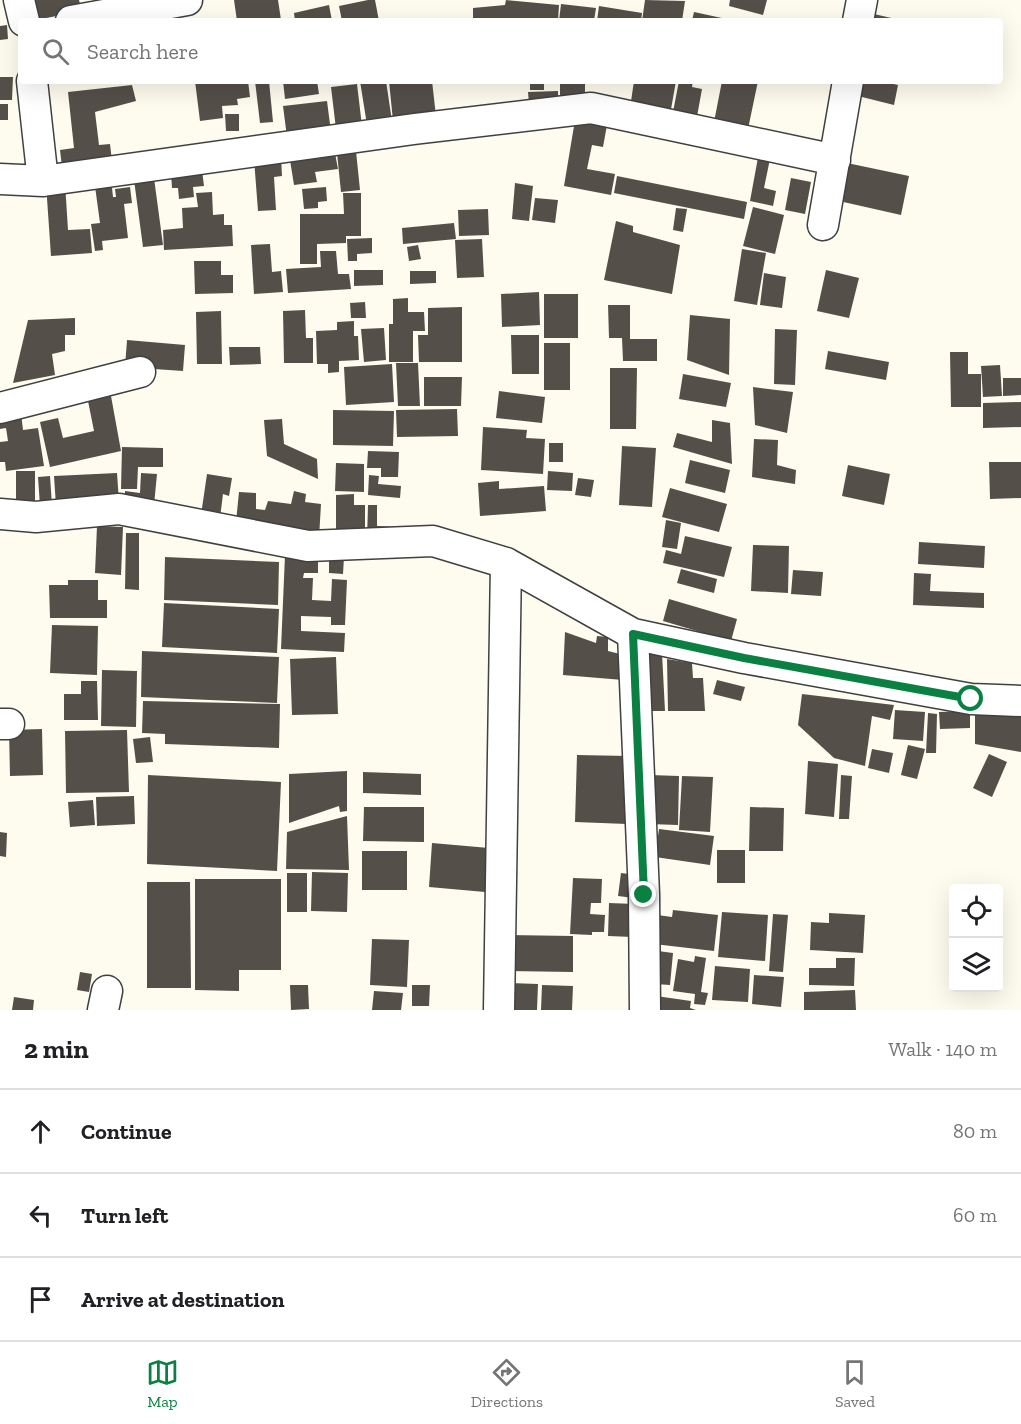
<!DOCTYPE html>
<meta charset="utf-8">
<style>
:root{--surface:#fff;--page:#f2f2f2;--text:#202124;--muted:#757577;--line:#e0e0e0;--accent:#0b8043}
body{margin:0;font-family:"Zilla Slab",serif;background:var(--page);color:var(--text)}
.controls{position:absolute;right:18px;bottom:18px;display:grid;overflow:hidden;border-radius:6px;box-shadow:0 6px 24px #0002}
.controls button{width:54px;height:54px;display:grid;place-items:center;padding:0;border:0;border-bottom:2px solid var(--line);background:var(--surface);color:var(--text);font:30px sans-serif}
.stop{position:absolute;width:18px;height:18px;margin:-14px;border:4px solid #0b8043;border-radius:50%;background:#fff}
.stop.end{background:#0b8043;border-color:#fff;box-shadow:0 2px 6px #0008}
.list{margin:0;padding:0;list-style:none}
h2{display:flex;justify-content:space-between;align-items:center;height:78px;margin:0;padding:0 24px;font-size:26px}
h2 small{font-size:20px;font-weight:400;color:var(--muted)}
.list li{display:grid;grid-template-columns:39px 1fr auto;gap:18px;align-items:center;box-sizing:border-box;height:84px;padding:0 24px;border-top:2px solid var(--line)}
.list b{display:block;font-size:22px;white-space:nowrap}
.list em{font-size:20px;font-style:normal;color:var(--muted)}
.icon{flex:none;width:33px;height:33px;fill:none;stroke:currentColor;stroke-width:2;stroke-linecap:round;stroke-linejoin:round}
.map{position:relative;flex:none;width:1021px;height:1010px;overflow:hidden}
.search{position:absolute;background:var(--surface);box-shadow:0 6px 24px #0002;left:18px;right:18px;top:18px;height:66px;display:flex;align-items:center;gap:15px;box-sizing:border-box;padding:0 21px;border-radius:6px;color:var(--muted);font-size:22px}
.sheet{height:330px;background:var(--surface)}
nav{display:flex;justify-content:space-around;align-items:center;box-sizing:border-box;height:84px;border-top:2px solid var(--line);background:var(--surface);font-size:16px;color:var(--muted)}
nav a{display:grid;justify-items:center;gap:3px}
nav .on{color:var(--accent)}
.map>svg:first-child{display:block}
.building{fill:#554f4a}
.lines{fill:none;stroke-linecap:round;stroke-linejoin:round}
.minor-casing{stroke:#404040;stroke-width:33}
.minor{stroke:#fff;stroke-width:30}
.route{stroke:#0b8043;stroke-width:8}
</style>
<div class="map">
<svg width="1021" height="1010" viewBox="0 0 1021 1010">
<rect width="100%" height="100%" fill="#fefcee"/>
<path class="building" d="M31,0H79L82,11L36,20Z
M234,0H278L281,20L237,21Z
M368,0H375L379,21H342L339,6Z
M506,0L559,5L558,21H473V8L505,5Z
M645,0L685,1L682,21H642Z
M730,0H767L763,15L729,6Z
M561,4L596,8L594,21H559Z
M329,5L332,21H295L294,13Z
M599,6L642,13L641,21H597Z
M694,12L731,20V21H692Z
M874,14L900,20V21H873Z
M7,25L8,39L0,40V26Z
M0,77H13L12,100H0Z
M195,81H248L250,97L237,99L238,105L222,106L223,118L200,121Z
M255,81H269L273,122L260,123Z
M283,81H317L319,94L285,99Z
M360,81H386L392,121L367,125Z
M389,81H432L436,116L393,121Z
M530,81H544V90H530Z
M634,81H676L670,115L630,108Z
M679,81H693L692,87L702,89L696,122L672,117Z
M722,81H758L748,129L714,122Z
M861,81H881L898,85L894,105L858,96Z
M560,82L585,83V101L560,100Z
M357,84L362,126L336,129L331,87Z
M132,85L136,101L95,112L99,145L110,144L112,161L62,167L60,150L74,148L68,92Z
M558,91V103L529,104L528,92Z
M327,101L331,132L287,137L283,106Z
M0,104H8V120H0Z
M225,114H239V131H226Z
M575,120L607,125L603,147L592,145L587,169L615,174L611,195L564,186Z
M334,148L338,169L315,172L317,182L294,185L289,154Z
M356,151L360,190L341,192L337,153Z
M759,152L771,154L764,188L776,191L773,206L750,201Z
M281,157L282,176L274,177L276,210L258,211L254,159Z
M847,163L909,176L901,215L839,201Z
M202,170L204,186L193,187L194,197L179,199L178,188H172L171,173Z
M617,176L747,202L744,219L614,193Z
M111,178L113,197H116L115,189L130,187L132,203L124,204L128,238L102,241L103,250L95,251L91,224L100,223L94,179Z
M154,178L163,245L143,247L134,180Z
M791,178L811,182L805,214L785,210Z
M65,183L68,230L90,229L92,253L51,256L46,184Z
M515,183L533,186L529,221L512,219Z
M326,187L327,201L318,202V208L304,209L302,189Z
M212,192L213,215L224,214V225H232L233,246L164,250L163,230L183,228L182,208L198,207L196,193Z
M343,193H361V236H346V243L317,244V264H300V214H344Z
M535,198L558,200L555,223L532,220Z
M753,207L784,215L775,254L743,246Z
M676,208L687,209L683,232L673,230Z
M488,209L489,235L459,236L458,210Z
M616,221L633,226V232L680,245L672,294L604,280Z
M454,223L456,239L403,244L402,228Z
M372,238V253L357,254V261H348L347,239Z
M482,239L484,277L457,278L455,240Z
M270,244L272,272L281,271L283,292L254,294L251,245Z
M418,245L421,259L409,261L407,247Z
M742,249L766,253L757,305L734,301Z
M320,251H336L338,274H349L351,289L288,293L286,269L321,267Z
M194,261H221V275H233V293L195,294Z
M354,270H383V285L354,286Z
M826,270L859,278L849,318L817,311Z
M410,271H436V283L410,284Z
M764,273L786,277L782,308L760,305Z
M539,292L540,325L502,327L501,294Z
M544,294H578V338H544Z
M408,298V312H424L425,331H413V362H389V324H393V299Z
M365,302L366,318H351L350,303Z
M608,305H630V339H657V361H623L622,338H609Z
M462,307V362H419L418,335H428V308Z
M305,310L306,338H313V363H284L283,311Z
M221,311L222,364H197L196,312Z
M690,315L730,319L729,375L687,360Z
M75,318V335H65V351L52,354L55,375L13,383L28,320Z
M354,321V336H358L359,360L339,361V372L328,373V364H317L316,331L337,330V322Z
M384,328L386,360L364,362L361,329Z
M775,329L797,330L795,385L774,384Z
M511,335H539V374H512Z
M127,340L185,345L183,371L125,367Z
M544,343H570V390H544Z
M229,347H260L261,364L230,365Z
M828,351L889,362L886,380L825,369Z
M950,352H968V374H981V407H951Z
M396,363H418L420,406H398Z
M392,364L394,402L346,405L344,367Z
M1000,365L1002,396L983,397L981,366Z
M610,368H637L636,429H610Z
M683,374L731,383L726,407L679,399Z
M424,377H462L461,406H424Z
M1003,378H1021V395L1003,396Z
M753,387L793,392L787,433L755,425Z
M499,391L545,397L542,423L496,418Z
M111,396L121,451L50,467L40,422L58,418L63,438L94,431L88,401Z
M1021,402V427L983,428V403Z
M457,409L458,436L397,437L396,410Z
M333,410L394,411L393,446L333,445Z
M21,413L23,430L38,428L44,466L6,471L5,462H0V442L8,441L6,428L0,429V416Z
M282,419L284,444L317,459L318,479L267,456L264,420Z
M712,420L730,423L732,464L673,447L677,433L712,442Z
M483,427L527,430L526,438L545,439L543,474L481,470Z
M754,439L778,440L777,465L796,470L795,484L752,477Z
M549,443H563V462H549Z
M622,446L656,448L652,507L619,505Z
M122,447L163,448V467H138L137,489H121Z
M368,451L399,452L398,477H381V468H367Z
M690,460L730,470L725,493L685,483Z
M989,462H1021V498L990,499Z
M336,463L364,464V492L335,491Z
M848,465L890,474L884,505L842,496Z
M16,471H35V504H16Z
M548,471L573,473L572,491L547,490Z
M117,473L119,502L56,506L54,476Z
M141,473L157,474L154,505L124,503L125,491L140,493Z
M207,474L232,478L229,496L223,494L220,518L201,515Z
M369,475L379,476L378,484L401,486L400,498L368,495Z
M50,476L52,505L40,506L38,477Z
M578,478L594,480L591,497L575,495Z
M499,481V489L544,486L546,511L480,516L478,483Z
M670,488L727,504L719,532L662,517Z
M294,491L306,494L305,502L321,504L319,538L236,522L239,492L256,493V509L265,510L268,501L291,504Z
M354,494V505H365V540H336V495Z
M368,505H377V526L401,527V541L367,540Z
M666,520L681,523L677,549L662,547Z
M97,526L123,527L121,575L95,573Z
M126,533H139V590L125,589Z
M685,536L732,547L724,577L663,563L666,550L681,554Z
M919,542L985,546L984,568L918,564Z
M753,545L789,546L788,593L751,591Z
M285,555L344,557L343,574L329,573V561L318,560V573H304L303,578H313L312,600L331,601L332,579L347,580L345,625H331V617L301,616V631L345,633L344,652L281,649Z
M165,557L279,562L278,605L164,600Z
M681,569L717,579L714,593L677,583Z
M793,570L823,572L821,596L791,594Z
M914,573L931,574L930,591L984,593V608L913,605Z
M68,580H98V600H107V618H50L49,585H68Z
M669,599L737,619L731,641L663,621Z
M164,603L279,609L277,653L162,647Z
M52,625L98,626L97,675L50,673Z
M565,632L596,643L597,636L608,637V651L624,655L623,680L563,675Z
M142,651L279,657L277,703L141,697Z
M662,653L665,711H646L644,654Z
M336,657L338,714L292,715L290,659Z
M667,659L692,663L693,678H703L705,711H668Z
M102,670L137,671L136,727L101,726Z
M717,680L745,687L741,701L713,694Z
M81,681H97L98,720H64V694H81Z
M802,694L894,705L890,720L872,716L865,766L834,758L798,725Z
M143,701L280,704L279,748L165,744V734L142,733Z
M975,709L1021,710V752L975,744Z
M895,710L925,712L923,741L893,739Z
M970,711V728L940,729L939,712Z
M928,713L937,714L936,753H926Z
M42,729L43,775L10,776L9,730Z
M127,730L129,792L66,793L65,731Z
M150,737L153,762L136,763L133,739Z
M908,745L925,749L917,779L901,775Z
M872,749L893,753L889,773L868,768Z
M989,754L1007,762L992,797L973,788Z
M577,755L628,756L627,824L575,822Z
M808,761L838,764L834,817L805,814Z
M347,771V811L340,812L339,806L289,823V774Z
M363,772L421,774V795L363,793Z
M148,775L281,782L277,871L147,864Z
M650,775L679,776L678,825L649,824Z
M841,775L852,776L849,819H839Z
M682,776L713,777L710,832L679,830Z
M134,796L135,824L97,826L96,797Z
M93,800L95,825L70,827L68,802Z
M364,807H424V842L363,841Z
M750,807L784,808L783,851H749Z
M347,816L349,870L286,869L287,832Z
M659,829L714,836L710,865L655,857Z
M0,832L7,833L6,857L0,856Z
M432,843L489,848L485,892L429,887Z
M717,850H745V883H717Z
M362,851H407V890H362Z
M312,872L348,873L347,912L311,911Z
M287,873H307V912H287Z
M621,873L637,875L634,898L618,896Z
M573,878L602,879L601,903H591L590,914L605,915L604,932H592V935L570,934Z
M195,879H281V970H239V991L195,990Z
M147,882H190L191,988H147Z
M609,903L635,904L633,937L608,936Z
M673,910L718,915L714,951L654,944L657,915L672,917Z
M722,912L768,915L765,961L718,957Z
M829,913L865,915L863,953L810,950L811,922L829,923Z
M773,914L788,915L783,972L769,971Z
M507,935L573,936V972L507,971Z
M372,939L409,940L407,987L370,985Z
M658,951L673,953L670,985L655,984Z
M695,956L706,958L701,992L708,993L705,1005L694,1004L695,994L673,991L678,959L694,962Z
M836,958H855L854,986L809,985V968H836Z
M715,966L750,969L748,1002L712,1000Z
M80,972L92,974L89,992L77,990Z
M754,975L784,977L781,1007L752,1004Z
M509,983L538,984L537,1010H508Z
M290,985H308L309,1009L291,1010Z
M412,985H430L429,1006H412Z
M542,985L573,986L572,1010H541Z
M855,990L856,1010H804V992Z
M374,991L403,993L401,1010H372Z
M656,996L691,1001L690,1008L696,1010H654Z
M14,997L34,1000L33,1010H12Z"/>
<g class="lines">
<g class="minor-casing">
<path id="minor" d="M19,0L24,21
M71,21L187,0
M858,21L862,0
M32,81L43,181
M0,179L43,181L414,129L591,108L835,160
M823,225L848,81
M0,408L140,372
M0,514L36,517L119,509L308,546L433,541L506,563L633,634L744,658L971,699L1021,701
M633,634L644,895L645,1010
M0,724H9
M103,1010L107,991
M499,1010L506,563"/>
</g>
<use href="#minor" class="minor"/>
</g>
<g class="lines">
<path class="route" d="M644,895L633,634L744,658L971,699"/>
</g>
</svg>
<div class="controls">
<button><svg class="icon" aria-label="locate" viewBox="0 0 24 24"><circle cx="12" cy="12" r="6"/><path d="M12 2v4M12 18v4M2 12h4M18 12h4"/></svg></button>
<button><svg class="icon" aria-label="layers" viewBox="0 0 24 24"><path d="M12 4l9 5-9 5-9-5zM3 14l9 5 9-5"/></svg></button>
</div>
<div class="stop" style="left:971px;top:699px"></div>
<div class="stop end" style="left:644px;top:895px"></div>
<div class="search"><svg class="icon" aria-label="search" viewBox="0 0 24 24"><circle cx="10" cy="10" r="6"/><path d="M15 15l6 6"/></svg>Search here</div>
</div>
<section class="sheet">
<h2>2 min<small>Walk · 140 m</small></h2>
<ul class="list">
<li><svg class="icon" aria-label="ahead" viewBox="0 0 24 24"><path d="M12 20V5M6 11l6-6 6 6"/></svg><div><b>Continue</b></div><em>80 m</em></li>
<li><svg class="icon" aria-label="left" viewBox="0 0 24 24"><path d="M17 20v-9H6M10 6l-5 5 5 5"/></svg><div><b>Turn left</b></div><em>60 m</em></li>
<li><svg class="icon" aria-label="arrive" viewBox="0 0 24 24"><path d="M6 21V4h12l-3 4 3 4H6"/></svg><div><b>Arrive at destination</b></div></li>
</ul>
</section>
<nav>
<a class="on"><svg class="icon" aria-label="map" viewBox="0 0 24 24"><path d="M3 6l6-2 6 2 6-2v14l-6 2-6-2-6 2zM9 4v14M15 6v14"/></svg>Map</a>
<a><svg class="icon" aria-label="directions" viewBox="0 0 24 24"><path d="M12 3l9 9-9 9-9-9zM9 14v-3h6M13 9l2 2-2 2"/></svg>Directions</a>
<a><svg class="icon" aria-label="saved" viewBox="0 0 24 24"><path d="M7 4h10v16l-5-4-5 4z"/></svg>Saved</a>
</nav>
